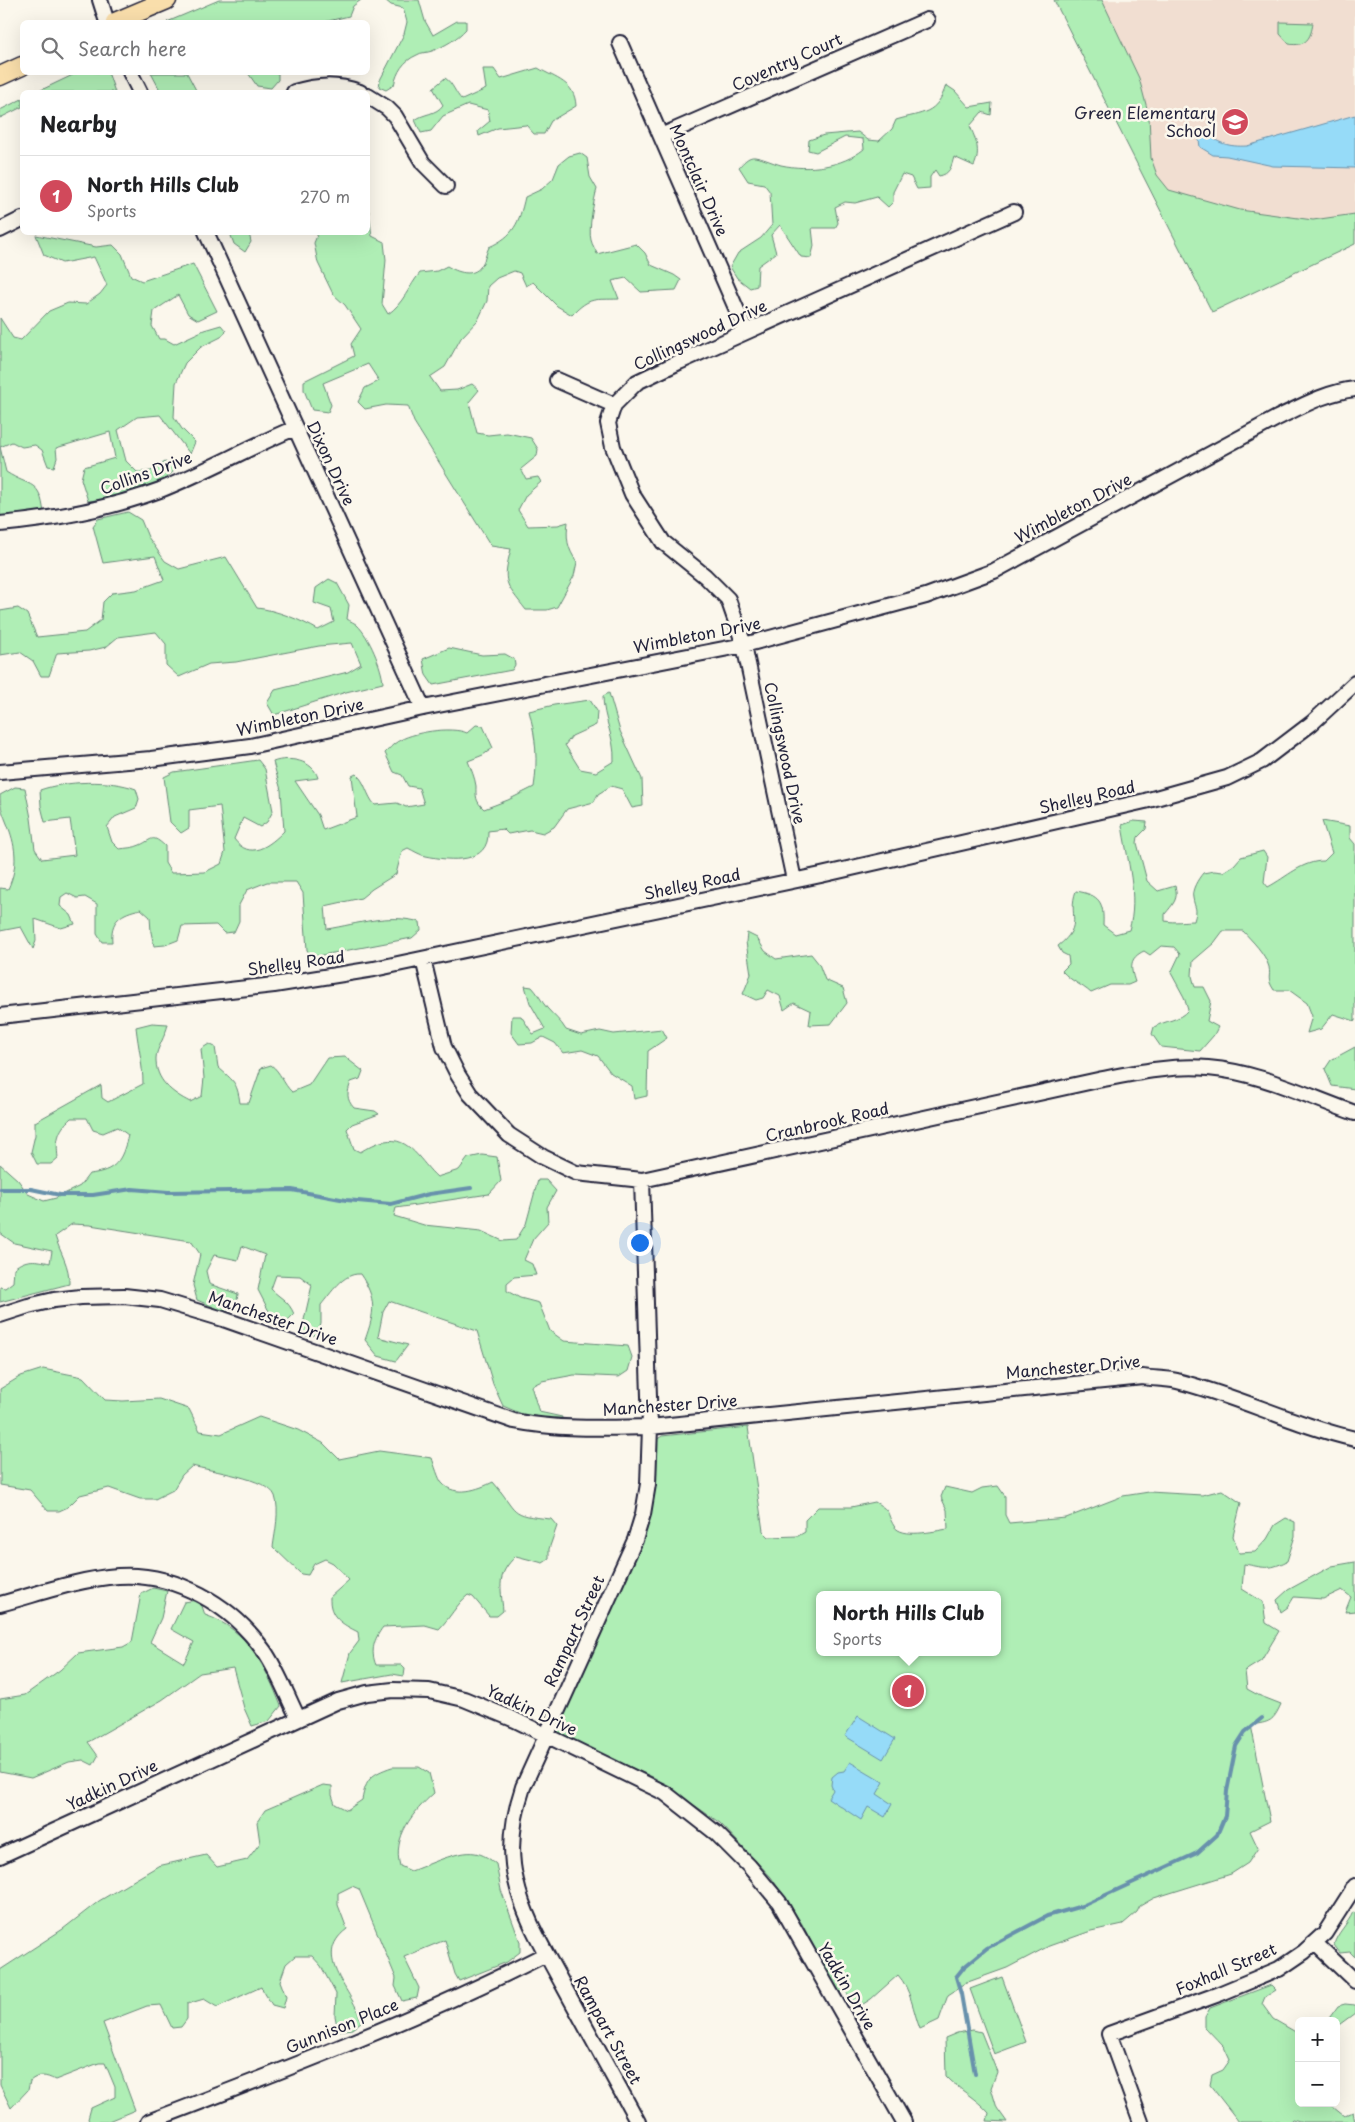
<!DOCTYPE html>
<meta charset="utf-8">
<style>
:root{--surface:#fff;--page:#f2f2f2;--text:#202124;--muted:#757577;--line:#e0e0e0;--accent:#d1495b}
body{margin:0;font-family:"Playpen Sans",sans-serif;background:var(--page);color:var(--text)}
.controls{position:absolute;right:15px;bottom:15px;display:grid;overflow:hidden;border-radius:8px;box-shadow:0 5px 20px #0002}
.controls button{width:45px;height:45px;display:grid;place-items:center;padding:0;border:0;border-bottom:1px solid var(--line);background:var(--surface);color:var(--text);font:25px sans-serif}
.you{position:absolute;left:639px;top:1242px;width:18px;height:18px;margin:-12px;border:4px solid #fff;border-radius:50%;background:#1a73e8;box-shadow:0 0 0 8px #1a73e833}
.badge{display:grid;place-items:center;width:32px;height:32px;border-radius:50%;background:var(--accent);color:#fff;font-size:16px;font-weight:700}
.pin{position:absolute;translate:-50% -50%;border:2px solid #fff;box-shadow:0 1px 5px #0006}
.popup{position:absolute;left:816px;top:1591px;width:185px;height:65px;box-sizing:border-box;display:grid;place-content:center;border-radius:8px;background:var(--surface);filter:drop-shadow(0 1px 4px #0005);font-size:16px;white-space:nowrap;color:var(--muted)}
.popup b{font-size:19px;color:var(--text)}
.popup::after{content:'';position:absolute;left:50%;top:100%;margin-left:-10px;border:10px solid transparent;border-top-color:var(--surface)}
.list{margin:0;padding:0;list-style:none}
h2{display:flex;justify-content:space-between;align-items:center;height:65px;margin:0;padding:0 20px;font-size:21px}
h2 small{font-size:16px;font-weight:400;color:var(--muted)}
.list li{display:grid;grid-template-columns:32px 1fr auto;gap:15px;align-items:center;box-sizing:border-box;height:80px;padding:0 20px;border-top:1px solid var(--line)}
.list b{display:block;font-size:19px;white-space:nowrap}
.list p{margin:0;font-size:16px;white-space:nowrap;color:var(--muted)}
.list em{font-size:16px;font-style:normal;color:var(--muted)}
.icon{flex:none;width:28px;height:28px;fill:none;stroke:currentColor;stroke-width:2;stroke-linecap:round;stroke-linejoin:round}
.map{position:relative;flex:none;width:1355px;height:2122px;overflow:hidden}
.search{position:absolute;background:var(--surface);box-shadow:0 5px 20px #0002;left:20px;top:20px;width:350px;height:55px;display:flex;align-items:center;gap:12px;box-sizing:border-box;padding:0 18px;border-radius:8px;color:var(--muted);font-size:19px}
.panel{position:absolute;background:var(--surface);box-shadow:0 5px 20px #0002;left:20px;top:90px;width:350px;height:145px;border-radius:8px}
.map>svg:first-child{display:block}
.built{fill:#f1ded1}
.green{fill:#afeeb5;stroke:#688878;fill-rule:evenodd}
.water{fill:#96dbf8;stroke:#6891ac}
.lines{fill:none;stroke-linecap:round;stroke-linejoin:round}
.stream{stroke:#6891ac;stroke-width:4}
.minor-casing{stroke:#22223b;stroke-width:18}
.major-casing{stroke:#22223b;stroke-width:21}
.minor{stroke:#fbf7ec;stroke-width:14}
.major{stroke:#f9deab;stroke-width:18}
.labels{text-anchor:middle;stroke-width:5;stroke-linejoin:round;paint-order:stroke}
.street-label{font-size:16px;fill:#22223b;stroke:#fbf7ec}
.poi-label{font-size:16px;fill:#22223b;stroke:#fbf7ec;text-anchor:end}
</style>
<div class="map">
<svg width="1355" height="2122" viewBox="0 0 1355 2122">
<rect width="100%" height="100%" fill="#fbf7ec"/>
<filter id="ink" filterUnits="userSpaceOnUse"><feTurbulence type="fractalNoise" baseFrequency=".02" numOctaves="2"/><feDisplacementMap in="SourceGraphic" scale="10" xChannelSelector="R" yChannelSelector="G"/><feConvolveMatrix kernelMatrix="1 2 1 2 8 2 1 2 1" color-interpolation-filters="sRGB"/></filter>
<g filter="url(#ink)">
<path class="built" d="M1054,0H1355V244L1212,312Z"/>
<path class="green" d="M219,0H361L353,6L349,16L324,22H167Z
M385,0H419L425,21L433,35L457,21H466V29C457,39 445,46 432,51C427,53 421,52 417,55C403,61 397,72 394,85L386,90L379,87L380,80L404,34L407,22L403,8L391,5Z
M1054,0H1102L1139,78L1149,116L1151,158L1157,175L1169,190L1240,210L1313,220L1355,214V244L1212,312Z
M1280,22L1313,23C1311,38 1306,47 1289,44L1280,34Z
M538,68C556,79 575,82 576,106L551,121L544,134H534L526,125L498,128L479,136L478,131L490,121L488,110L468,105L443,116L431,131L421,133L415,120C424,113 436,115 443,105L433,88L445,78C453,83 455,93 462,100L486,89L483,69H494L501,79Z
M79,72L106,73L109,75L115,92H37Z
M151,73H187L197,92H161Z
M248,73H278V80L271,88L257,86Z
M946,85L955,91L969,107L992,103L991,115L982,112L970,126C976,140 981,151 974,166L954,157C951,167 950,174 939,176L935,170L930,177V188L917,189L911,177L902,174L893,192V202L888,207L877,197L855,203L845,202L835,207L838,223L835,228H812L814,246L811,258L801,257L780,225L771,235L776,253L758,266L757,286L750,288L737,278L730,267L738,253L761,238L772,225L770,192L764,184L748,181L739,167C743,163 748,156 755,157C763,158 773,163 781,165C809,171 842,167 864,149L863,139L845,137L816,152L808,150L809,140L824,135L858,132L868,140L879,141L892,129L896,120C923,112 937,115 946,85Z
M22,99V107L0,118V110Z
M580,153L587,158L590,177L597,189C594,199 588,230 591,240C592,245 596,250 597,254L636,244L645,253L651,265L674,275L681,280L676,290L641,292L626,278L612,281L619,299C595,300 590,296 572,315L557,306L533,282L526,286L520,273L514,271L497,278L488,286L487,301L478,320L461,338L445,367L430,377L440,391L457,390L472,384L479,390L469,402L477,433L488,435L507,433L531,438L538,449L537,456L521,469L526,479L538,477L541,482L526,495L518,510L528,526L558,525L568,522C566,538 567,548 577,562L574,576L557,607L547,610H526C505,583 502,583 511,549L491,546L414,422L408,406L386,405L365,409L358,402L365,388L379,381L368,364L323,383L331,405L328,412L312,410L304,390V381L354,356L351,344L361,329L345,305L333,294L318,263L314,243L318,233L368,232V206L372,236L384,242L386,260L382,304L388,314C403,304 409,286 420,273L437,271L447,266C457,272 473,278 481,266C485,261 486,253 489,247C514,236 519,223 525,197L542,189L553,179L559,164L569,156Z
M230,233H249L251,242L245,252L234,244Z
M36,235L96,247L113,245L122,254L131,276L142,281L193,264L217,311L198,320L188,314L178,295L154,311L152,326L159,339H165L174,344L204,330L221,325L226,331L221,337L201,347L185,363L176,383L174,417L182,429L195,442L190,454L160,415L137,417L118,430L126,461L137,472L151,471L165,462L173,465L174,471L161,482L105,499L88,501L81,479L84,467L115,458L110,432L56,448L57,458L54,467L48,466L42,450L35,445L22,447L12,442L0,447L6,472C31,488 40,479 44,514L2,518L0,516V318L13,338L21,340L49,311L68,303L86,304L100,294L107,285L94,257L62,263L44,255Z
M128,512L141,520L148,537L165,561L179,569L226,557L257,608C276,610 301,620 318,630L334,622L331,609L314,603L316,588L329,579L337,583L349,605L347,619C350,621 355,623 357,625C369,636 382,668 383,683L346,692L274,715L267,703L275,690L348,672L361,664L352,643L319,646L236,662L209,664L179,677L166,665V644L156,632L118,637L106,647L89,651L57,653L49,676H41L33,661L20,652L0,655V611L18,608L27,614L37,637L85,632L101,620L103,602L112,593L136,590L164,580L155,556L103,563L93,526L98,519Z
M449,648L482,655L505,654L514,659L515,665L512,670L433,685L426,675L423,659Z
M609,693L620,731L642,779L643,806L632,808L622,789L611,786L598,794L594,802L567,809L554,827L543,833L530,830L508,834L503,829L488,831C490,865 450,861 426,856C420,855 414,851 408,848L402,851L396,874L372,889L361,898L325,906L327,929C358,924 388,913 420,922L421,930L412,938L312,957L307,950L303,893L296,882H267L247,890L239,905V921L234,932L224,933L216,925L182,926L178,940L165,945L154,946L151,932L150,917L141,909C121,913 110,920 112,942H102L97,934V904L85,897L77,898L67,893L61,897L60,906L71,915L75,924L61,928L35,919L36,941L33,949L21,927L0,931V888L8,889C19,865 16,845 6,821C2,811 0,806 0,795L15,787L25,788L31,818L35,849L42,859L75,855L70,819L45,822L41,806L40,790C65,781 110,779 136,789L139,799L136,808L115,817L107,827L112,842L119,849C126,848 134,848 140,845C153,839 152,834 165,846V863L171,873L205,872L221,864L225,852L220,806L189,810V828L181,833L170,822L164,777L174,772L258,760L265,769L273,811L267,822L260,827L243,818L234,839C250,861 269,846 284,831L281,790L273,762C289,756 313,760 318,778L295,781L318,815L323,830L357,817L352,776L356,774C366,782 366,795 375,805L397,803L406,807L424,804L419,788L408,786L402,775L394,772L385,753C389,749 393,744 397,742C411,732 452,726 467,733L476,725L483,726L493,748L483,755L468,761C471,769 475,778 476,786C476,796 475,801 484,809L508,800L534,787C538,761 536,737 529,711L554,705L590,700L597,711L596,725L572,736L565,745L580,769L596,772L614,761C615,737 603,719 603,696Z
M1134,821L1147,822L1146,829L1138,837L1137,843L1147,881L1158,891L1175,886C1179,899 1173,904 1165,914V921C1175,923 1184,921 1194,921C1198,907 1195,910 1193,898C1191,890 1198,879 1203,873L1214,871L1223,872L1234,865L1241,857L1263,851L1267,857L1264,882L1268,887C1287,877 1302,861 1324,861L1332,853L1322,821L1350,826V838L1355,844V1021L1333,1014L1321,1029L1307,1033L1312,1016L1307,1003L1289,990H1274C1266,978 1271,978 1269,967C1265,953 1252,941 1243,931H1223L1214,943L1193,961L1192,976L1195,987H1204L1211,1001L1207,1021L1218,1027L1214,1035L1200,1051L1161,1047L1152,1034L1154,1027C1166,1020 1179,1021 1188,1010L1184,997L1171,973L1180,954L1174,947L1161,946L1150,955L1144,951C1129,958 1130,967 1135,982L1128,985H1110L1091,993C1081,984 1072,982 1062,971L1069,964L1068,956L1062,953L1058,946C1085,925 1067,915 1076,891C1100,895 1104,902 1103,925L1115,934L1129,930C1139,897 1127,859 1122,825Z
M747,933L757,938L765,951L776,959L811,954L819,964L825,980L843,988L847,1003L831,1024L809,1025L811,1011L794,1003L784,1010L780,996L768,990L763,998L756,1000L743,994L751,974L746,942Z
M525,986L532,987C538,993 541,1001 547,1008C553,1015 561,1021 566,1030L581,1035L600,1031L614,1034L662,1029L667,1038L648,1051L647,1096L634,1099L632,1086L611,1073L598,1056L582,1050L563,1053L555,1043L543,1037L532,1043L519,1044L511,1033L512,1016H521L533,1034L545,1029L530,1003Z
M152,1023L168,1024C166,1035 156,1050 156,1058C155,1080 172,1093 190,1102L202,1096L204,1078L201,1049L209,1044L215,1047L218,1067C233,1081 237,1081 240,1103H249L261,1068L271,1065C281,1072 283,1084 292,1092L309,1085L327,1058L345,1057L363,1071L360,1079L351,1082C347,1093 346,1099 354,1108L375,1111L379,1114L352,1124L347,1129L354,1149L360,1152C367,1148 377,1142 385,1141C410,1136 421,1163 437,1177L459,1170L468,1158L482,1155L497,1157L501,1181L489,1194L396,1208L394,1216L424,1225L481,1231L503,1241L516,1240L526,1224L538,1180H546L556,1191L547,1207L548,1222L533,1239L524,1260L532,1264L536,1275L514,1277L507,1283V1291L520,1298L539,1303L550,1331L564,1341L628,1346L632,1357L628,1371L619,1377L574,1375L542,1381L531,1386L539,1412L562,1417L561,1421L536,1420L503,1406L493,1384L477,1331L389,1301L383,1312L378,1337L408,1345L396,1361L378,1356L365,1340C375,1312 377,1299 360,1274C343,1273 331,1293 321,1305V1324L317,1335L302,1336L304,1320L312,1285L300,1276L276,1275L271,1289C281,1299 288,1300 294,1314L287,1321H274L258,1290L265,1255L242,1246L238,1260L214,1255L206,1271L209,1284L238,1294L236,1307L223,1311L197,1300L193,1285L200,1254L191,1241L90,1225L72,1224L55,1236C60,1253 70,1266 69,1284L0,1302V1287L5,1288L13,1282L14,1268C26,1258 36,1260 50,1263L52,1251L14,1243L0,1233V1164L18,1180L28,1194L44,1201L56,1198L80,1186L89,1174C116,1171 122,1161 128,1135L117,1127L103,1133L93,1130L87,1118H71C57,1131 56,1140 58,1158L51,1164H37L31,1152L35,1135V1122L101,1085L102,1098L108,1102L143,1084C143,1065 138,1046 136,1027Z
M1355,1047V1089L1332,1086L1325,1069L1331,1060Z
M43,1369L83,1377L105,1400L123,1401L159,1399L189,1409L200,1431L221,1434L259,1417L298,1430L323,1443L339,1459L379,1451L432,1458C434,1464 439,1480 442,1483C455,1498 479,1489 493,1482C519,1512 507,1515 551,1519L557,1526L549,1549V1559L543,1563L516,1556C496,1575 501,1586 503,1611L497,1616H489L473,1597L468,1595C456,1605 450,1618 439,1629L425,1625L383,1627C374,1639 370,1651 376,1665H401L405,1669L404,1676L392,1674L342,1683L350,1653L359,1641L358,1632C342,1624 329,1617 330,1597L349,1580L333,1563L325,1559L314,1564L308,1575L301,1574L273,1547C275,1532 280,1511 275,1496C268,1478 210,1471 192,1466L182,1475L173,1490L155,1499H140L109,1488L80,1495L68,1507L59,1511H48L30,1490L0,1485V1389L21,1376Z
M748,1427L763,1531L769,1537L798,1536L805,1532V1520L818,1507H851L875,1502C893,1513 885,1511 894,1526C902,1539 934,1531 948,1529L947,1510L941,1497L945,1487L972,1493L982,1488L998,1486L1005,1496V1515L1009,1523L1066,1518L1123,1496L1149,1492L1202,1495L1222,1490L1241,1503L1233,1536L1239,1553L1255,1552L1267,1539L1275,1525L1286,1518L1295,1522V1536L1287,1561C1268,1571 1263,1567 1244,1564L1242,1589L1263,1602L1266,1623L1279,1631L1261,1661L1245,1671L1247,1689L1258,1695L1281,1704C1273,1722 1270,1722 1251,1725L1270,1821L1250,1831L1258,1848L1248,1863L1231,1874L1154,1898L1140,1906L1137,1912L1123,1924L1091,1931L1049,1946L1007,1968L968,1982L948,1995L939,2020L920,2029C913,2011 911,1989 898,1975L871,1999L857,2008L845,1990L838,1993L802,1924L771,1877L720,1823L655,1778L563,1737L558,1731V1722L641,1540L656,1440L662,1436ZM819,1595H997V1652H819Z
M1355,1562V1611L1345,1612L1351,1597L1342,1590L1323,1599L1294,1597L1288,1607L1281,1612L1277,1600L1288,1590L1332,1566Z
M153,1588L167,1591L161,1618L150,1642L184,1663L194,1642L171,1629L184,1602L197,1600L202,1606L205,1615C248,1629 266,1668 281,1706L269,1721L252,1726L244,1708L233,1668L200,1673L162,1700L88,1742L98,1756L93,1765L83,1760L69,1762L31,1778L0,1772V1699L25,1695L60,1670L78,1653L123,1647L132,1642L141,1594Z
M392,1767H419L429,1773L434,1793C413,1812 392,1837 400,1866L411,1871C428,1865 458,1850 475,1853C483,1854 490,1859 496,1864L501,1890L520,1942V1952L507,1962L459,1981L455,1974L445,1940L404,1957L419,1988L417,1998L402,2001L395,1986L396,1978L359,1889L352,1886L338,1893V1905L347,1929C309,1957 356,1992 361,2022L352,2029L338,2031L335,2016L336,1994L321,1966L312,1956H295L286,1964L280,1981L286,1997L283,2008L272,2005L261,1987L217,2007L204,1999L187,2004V2019L181,2027L172,2028L161,2005L147,2006L103,2023L135,2110L106,2122H90L88,2119L91,2108L115,2097V2087L105,2063H99L55,2080C46,2075 38,2074 30,2081L28,2090L11,2108L0,2085V1970L63,1929L99,1901L158,1866L206,1855L217,1867L247,1860L260,1843L257,1822L265,1810L323,1785L332,1786V1795L335,1804L347,1810L362,1800C366,1779 371,1774 392,1767Z
M1353,1912L1355,1913V1957L1350,1952L1340,1953L1334,1945C1336,1934 1348,1924 1353,1912Z
M1002,1977L1026,2042L994,2054L970,1989Z
M1271,1985L1276,1990L1265,1997L1262,2004L1273,2019L1299,2034V2103H1328L1344,2116L1353,2112L1355,2122H1303L1292,2119L1289,2122H1239L1210,2085L1212,2075L1223,2070L1230,2060L1224,2047L1205,2027V2017L1210,2008Z
M1345,2004L1355,2005V2013L1336,2027V2021H1327L1338,2006Z
M973,2030L981,2032L997,2072L991,2088L997,2108L1007,2122L987,2121L989,2113C976,2098 959,2090 946,2076L945,2038L957,2033Z"/>
<path class="water" d="M1355,115V168L1273,166L1227,156L1213,155L1200,147L1199,140L1204,130C1216,144 1230,147 1247,146Z
M858,1716L895,1739L883,1759L845,1736Z
M850,1762L884,1782L877,1794L892,1804L885,1817L868,1807L861,1820L828,1798L833,1790L831,1785L832,1777L838,1772L844,1771Z"/>
<g class="lines">
<path class="stream" d="M0,1189H31L60,1195H93L132,1189L168,1192L292,1190L346,1200L391,1204L429,1194L471,1188
M975,2074L961,1994L956,1977L964,1967L987,1948L1047,1916L1082,1906L1197,1853L1217,1835L1225,1816L1227,1791L1236,1746L1245,1732L1262,1718"/>
<g class="minor-casing">
<path id="minor" d="M100,0L107,22
M620,43L746,331
M130,72L140,92
M294,92C317,85 337,84 360,92
M368,96L387,108L395,116L423,163L446,186
M661,136L927,20
M0,230L22,219
M206,232L423,708
M557,380L614,405
M0,524C55,519 108,509 160,490C206,472 249,447 295,428
M0,772L151,759L250,746L423,708L744,645L870,611L926,596L994,571L1277,418C1302,406 1327,392 1355,389
M794,880L744,645L728,599L705,576L663,542L632,494L613,447L608,423L614,405L637,382L679,362L1014,212
M423,959L444,1047L458,1075L470,1094L509,1135L543,1157L576,1173L642,1180L1098,1080C1134,1073 1171,1065 1208,1068C1259,1072 1307,1096 1355,1113
M0,1016L274,985L374,969L821,875L1145,801L1227,778L1262,761L1312,723L1355,683
M0,1315L28,1306L54,1300L81,1297L124,1296L160,1300L223,1319L514,1421C560,1430 604,1428 650,1427L1143,1377C1154,1379 1166,1378 1177,1381C1238,1396 1294,1425 1355,1439
M0,1604C38,1594 78,1579 118,1576C175,1572 232,1605 264,1651C278,1671 287,1696 298,1718
M0,1856L338,1701L367,1693L393,1690L429,1691L464,1699L515,1720L665,1793L716,1833L749,1866L779,1902L904,2122
M1315,1943L1355,1981
M148,2122C282,2071 418,2019 546,1954
M638,2122C613,2076 588,2030 563,1985C545,1951 524,1918 516,1881C508,1849 513,1817 523,1787L635,1540L643,1514L648,1484L650,1427L642,1180
M1141,2122L1109,2034L1219,1994L1279,1969L1304,1952L1325,1933L1355,1886"/>
</g>
<g class="major-casing">
<path id="major" d="M115,22L167,0
M0,76L22,66"/>
</g>
<use href="#minor" class="minor"/>
<use href="#major" class="major"/>
</g>
</g>
<defs>
<g id="school-disc" transform="scale(1.4375)"><circle r="9.5" fill="#d1495b" stroke="#fbf7ec"/><path d="M0-5L7-2L0 1L-7-2ZM-4 1L0 2.5L4 1V4Q0 6-4 4Z" fill="#fff"/></g>
</defs>
<g fill-rule="evenodd">
<use href="#school-disc" x="1235" y="122"/>
</g>
<g class="labels">
<g class="street-label">
<text transform="translate(787 62) rotate(-24)" y="6">Coventry Court</text>
<text transform="translate(699 180) rotate(66)" y="6">Montclair Drive</text>
<text transform="translate(700 335) rotate(-25)" y="6">Collingswood Drive</text>
<text transform="translate(331 463) rotate(65)" y="6">Dixon Drive</text>
<text transform="translate(146 473) rotate(-20)" y="6">Collins Drive</text>
<text transform="translate(1073 508) rotate(-28)" y="6">Wimbleton Drive</text>
<text transform="translate(697 635) rotate(-11)" y="6">Wimbleton Drive</text>
<text transform="translate(300 717) rotate(-12)" y="6">Wimbleton Drive</text>
<text transform="translate(785 753) rotate(78)" y="6">Collingswood Drive</text>
<text transform="translate(1087 797) rotate(-13)" y="6">Shelley Road</text>
<text transform="translate(692 884) rotate(-12)" y="6">Shelley Road</text>
<text transform="translate(296 963) rotate(-8)" y="6">Shelley Road</text>
<text transform="translate(827 1122) rotate(-13)" y="6">Cranbrook Road</text>
<text transform="translate(273 1318) rotate(19)" y="6">Manchester Drive</text>
<text transform="translate(1073 1367) rotate(-5)" y="6">Manchester Drive</text>
<text transform="translate(670 1405) rotate(-4)" y="6">Manchester Drive</text>
<text transform="translate(574 1631) rotate(-65)" y="6">Rampart Street</text>
<text transform="translate(532 1710) rotate(25)" y="6">Yadkin Drive</text>
<text transform="translate(112 1785) rotate(-25)" y="6">Yadkin Drive</text>
<text transform="translate(1226 1969) rotate(-23)" y="6">Foxhall Street</text>
<text transform="translate(847 1986) rotate(60)" y="6">Yadkin Drive</text>
<text transform="translate(342 2026) rotate(-22)" y="6">Gunnison Place</text>
<text transform="translate(608 2030) rotate(61)" y="6">Rampart Street</text>
</g>
<g class="poi-label">
<text x="1216" y="119">Green Elementary<tspan x="1216" dy="18">School</tspan></text>
</g>
</g>
</svg>
<div class="controls">
<button>+</button>
<button>−</button>
</div>
<div class="you"></div>
<div class="pin badge" style="left:908px;top:1691px">1</div>
<div class="popup"><b>North Hills Club</b>Sports</div>
<div class="search"><svg class="icon" aria-label="search" viewBox="0 0 24 24"><circle cx="10" cy="10" r="6"/><path d="M15 15l6 6"/></svg>Search here</div>
<section class="panel">
<h2>Nearby<small></small></h2>
<ul class="list">
<li><span class="badge">1</span><div><b>North Hills Club</b><p>Sports</p></div><em>270 m</em></li>
</ul>
</section>
</div>
